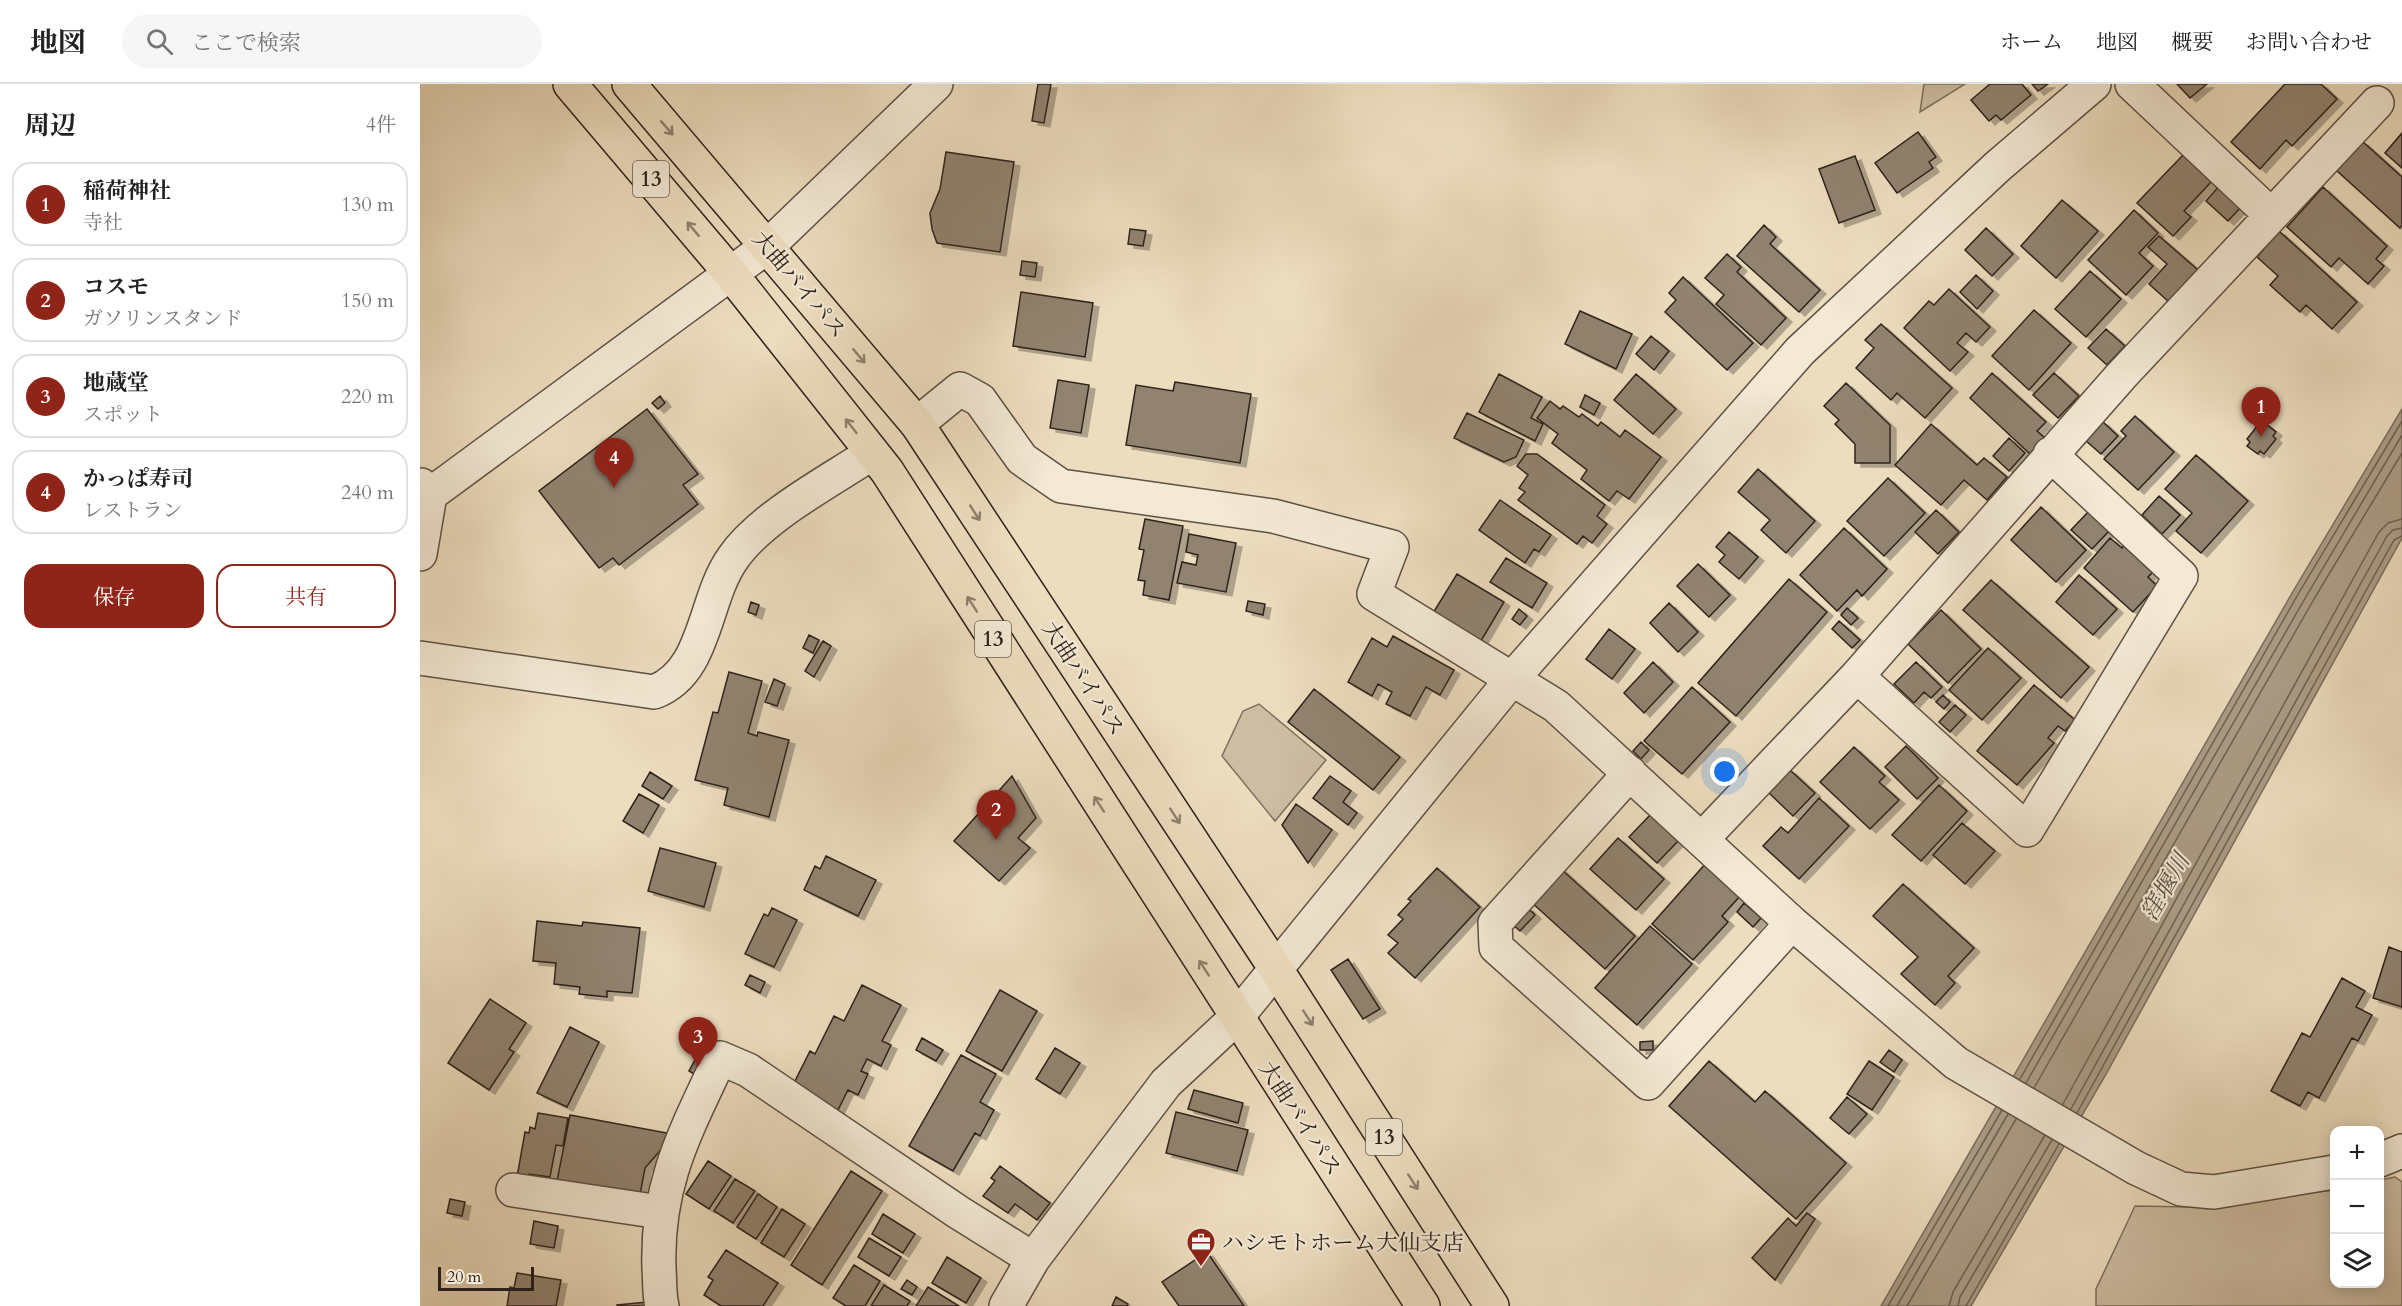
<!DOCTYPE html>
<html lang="ja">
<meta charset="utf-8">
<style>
:root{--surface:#fff;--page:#f6f6f6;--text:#222;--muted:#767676;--line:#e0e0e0;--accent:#8f2418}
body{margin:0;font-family:Cardo,"Noto Serif JP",serif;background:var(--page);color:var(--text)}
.controls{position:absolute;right:18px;bottom:18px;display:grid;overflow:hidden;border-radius:12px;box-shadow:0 3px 15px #0003}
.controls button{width:54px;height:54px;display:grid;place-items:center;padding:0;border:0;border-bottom:2px solid var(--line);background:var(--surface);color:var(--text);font:30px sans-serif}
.scale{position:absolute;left:18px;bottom:15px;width:96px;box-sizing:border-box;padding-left:6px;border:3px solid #2e221b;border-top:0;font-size:16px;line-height:21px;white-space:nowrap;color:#2e221b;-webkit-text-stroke:4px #f3e9d5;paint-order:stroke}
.you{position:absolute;left:1305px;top:688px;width:21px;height:21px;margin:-15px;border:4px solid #fff;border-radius:50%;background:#1a73e8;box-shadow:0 0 0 9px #1a73e833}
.badge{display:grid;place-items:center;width:39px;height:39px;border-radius:50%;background:var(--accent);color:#fff;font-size:20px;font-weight:700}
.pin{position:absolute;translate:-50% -50px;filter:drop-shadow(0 2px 3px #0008)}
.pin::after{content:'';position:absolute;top:32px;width:21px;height:18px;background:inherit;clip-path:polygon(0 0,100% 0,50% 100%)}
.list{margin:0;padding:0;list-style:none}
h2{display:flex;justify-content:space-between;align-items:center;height:78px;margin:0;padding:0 24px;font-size:26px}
h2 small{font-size:20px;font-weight:400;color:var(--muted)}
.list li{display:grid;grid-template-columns:39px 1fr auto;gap:18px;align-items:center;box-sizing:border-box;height:84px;margin:0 12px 12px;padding:0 12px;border:2px solid var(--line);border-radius:18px}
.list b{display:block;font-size:22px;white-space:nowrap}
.list p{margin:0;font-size:20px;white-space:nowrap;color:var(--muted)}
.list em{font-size:20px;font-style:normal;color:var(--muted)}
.actions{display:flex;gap:12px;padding:18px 24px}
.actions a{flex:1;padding:14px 0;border:2px solid var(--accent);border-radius:18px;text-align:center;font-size:21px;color:var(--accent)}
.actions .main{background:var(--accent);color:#fff}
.icon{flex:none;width:33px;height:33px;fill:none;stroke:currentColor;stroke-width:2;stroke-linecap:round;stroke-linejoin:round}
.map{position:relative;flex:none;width:1982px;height:1222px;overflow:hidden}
header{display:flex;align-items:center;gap:36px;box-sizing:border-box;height:84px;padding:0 30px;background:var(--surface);border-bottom:2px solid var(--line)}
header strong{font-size:28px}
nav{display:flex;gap:33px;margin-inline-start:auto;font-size:21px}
.search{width:420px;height:54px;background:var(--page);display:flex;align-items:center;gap:15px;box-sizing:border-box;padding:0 21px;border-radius:33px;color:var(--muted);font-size:22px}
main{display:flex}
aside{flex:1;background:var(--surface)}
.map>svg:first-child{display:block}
.green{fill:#cdbda3;stroke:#7e705f;stroke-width:1.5}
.water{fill:#ac9d87;stroke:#7a6c5c;stroke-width:1.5}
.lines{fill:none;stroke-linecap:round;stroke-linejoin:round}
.shore{stroke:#6d6051;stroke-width:1.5}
.building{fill:#918370;stroke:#2e221b;stroke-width:1.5;filter:url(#shadow)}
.minor-casing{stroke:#5e5144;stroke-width:36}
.highway-casing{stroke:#2e221b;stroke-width:36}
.minor{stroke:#f3e9d5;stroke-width:33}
.highway{stroke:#edddbf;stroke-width:33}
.oneway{stroke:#8e806d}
.labels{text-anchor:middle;stroke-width:4.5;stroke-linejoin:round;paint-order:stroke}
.shield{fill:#f3e9d5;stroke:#695e53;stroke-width:1.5}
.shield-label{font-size:21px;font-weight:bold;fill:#2e221b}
.street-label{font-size:22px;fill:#2e221b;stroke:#f3e9d5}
.poi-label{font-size:22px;fill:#2e221b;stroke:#f3e9d5;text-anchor:start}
.water-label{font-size:24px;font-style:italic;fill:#5a4d41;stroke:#f3e9d5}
</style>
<header>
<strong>地図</strong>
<div class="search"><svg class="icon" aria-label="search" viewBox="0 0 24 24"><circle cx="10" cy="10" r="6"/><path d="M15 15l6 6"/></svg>ここで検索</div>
<nav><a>ホーム</a><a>地図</a><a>概要</a><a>お問い合わせ</a></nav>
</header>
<main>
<aside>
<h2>周辺<small>4件</small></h2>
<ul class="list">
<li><span class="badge">1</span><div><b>稲荷神社</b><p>寺社</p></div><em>130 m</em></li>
<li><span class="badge">2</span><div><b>コスモ</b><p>ガソリンスタンド</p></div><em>150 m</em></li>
<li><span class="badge">3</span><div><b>地蔵堂</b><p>スポット</p></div><em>220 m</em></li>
<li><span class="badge">4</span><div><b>かっぱ寿司</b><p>レストラン</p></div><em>240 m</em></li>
</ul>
<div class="actions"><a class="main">保存</a><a>共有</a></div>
</aside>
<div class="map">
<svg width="1982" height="1222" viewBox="0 0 1982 1222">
<defs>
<filter id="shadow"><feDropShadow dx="6" dy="4" stdDeviation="0" flood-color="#0004"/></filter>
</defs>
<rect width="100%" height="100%" fill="#edddbf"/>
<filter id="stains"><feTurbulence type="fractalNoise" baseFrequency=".00333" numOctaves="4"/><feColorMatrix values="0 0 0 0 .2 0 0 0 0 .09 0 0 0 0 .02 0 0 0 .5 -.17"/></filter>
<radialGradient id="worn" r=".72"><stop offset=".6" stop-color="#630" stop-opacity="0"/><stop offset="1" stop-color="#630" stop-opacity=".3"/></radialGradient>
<path class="green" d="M1504,0H1545L1500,28Z
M839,620L906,676L855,737L802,672L823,627Z
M1975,1093L1982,1098V1222H1676V1205L1715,1122L1769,1123L1914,1106V1200H1960V1096Z"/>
<path class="water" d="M1982,325V454L1685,992L1551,1222H1461L1875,504Z"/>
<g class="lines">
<path class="shore" d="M1600,995L1880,507L1982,337
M1606,999L1887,511L1982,351
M1614,1004L1894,515L1982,369
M1643,1020L1959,448L1968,439L1982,435
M1651,1025L1967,452L1973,446L1982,444
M1657,1029L1974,456L1982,452
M1468,1222L1582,1026
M1477,1222L1588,1030
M1487,1222L1596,1035
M1529,1222L1533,1208L1625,1051
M1538,1222L1540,1213L1632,1056
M1546,1222L1639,1060"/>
</g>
<path class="building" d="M618,0H631L624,39L612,37Z
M1570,0H1602L1611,11L1581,36L1576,31L1569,37L1551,16Z
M1612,0H1628L1618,7Z
M1757,0H1787L1770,14Z
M1865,0H1901L1917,15L1872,62L1866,56L1840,85L1811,58Z
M1498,48L1516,73L1509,78L1513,84L1477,109L1455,79Z
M1982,49V84L1965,69Z
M1942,57L1982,93V141L1980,144L1916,86Z
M526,68L594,78L580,168L517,159L512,145L510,129L520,105Z
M1763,71L1791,98L1764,127L1771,133L1753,152L1717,119Z
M1435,72L1455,126L1419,139L1399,85Z
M1800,101L1822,122L1808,137L1786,117Z
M1903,103L1967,162L1956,175L1964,182L1948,200L1919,174L1911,183L1867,143Z
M1642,116L1678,147L1636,194L1601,162Z
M1714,126L1738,149L1719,169L1733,182L1706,211L1668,176Z
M1344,141L1356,153L1350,160L1400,206L1379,228L1317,172Z
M1566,144L1593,170L1572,192L1545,166Z
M710,145L726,147L723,162L708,160Z
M1859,147L1937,218L1912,245L1886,221L1880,228L1850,201L1858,192L1837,173Z
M1739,152L1778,186L1749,218L1729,200L1747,180L1728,163Z
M1307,170L1321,183L1317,188L1366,234L1341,261L1296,220L1304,211L1285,194Z
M602,177L617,179L615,193L600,191Z
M1670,187L1701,215L1666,253L1635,225Z
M1556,191L1573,207L1557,225L1540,208Z
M1263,193L1333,259L1307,286L1245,228L1256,216L1249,209Z
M1529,205L1570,243L1556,258L1546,249L1537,259L1548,268L1530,287L1484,244L1509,217L1514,221Z
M601,208L673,219L665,273L593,262Z
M1614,226L1651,259L1609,306L1572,272Z
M1160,227L1212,250L1196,285L1145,260Z
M1461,240L1532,304L1505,334L1477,309L1471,316L1436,284L1454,264L1445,256Z
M1686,245L1705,262L1687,281L1668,264Z
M1231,252L1249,267L1234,286L1216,270Z
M1572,289L1626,338L1617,347L1625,354L1610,370L1550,314Z
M1634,289L1659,312L1638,334L1613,311Z
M1079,290L1122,313L1111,334L1123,340L1115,357L1059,328Z
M1216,290L1256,325L1233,350L1194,316Z
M638,296L669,301L661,349L630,344Z
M755,298L831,310L820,379L706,361L716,301L753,307Z
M1426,299L1470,341V379H1435V360L1415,340L1419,336L1404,322Z
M1165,311L1180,319L1174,331L1160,323Z
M240,312L245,319L238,325L232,319Z
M1130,317L1140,325L1143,322L1159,333L1162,330L1178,342L1181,338L1200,353L1205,346L1241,373L1209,415L1197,407L1189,417L1161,395L1167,386L1132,359L1138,350L1117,334Z
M227,325L278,390L263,401L278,420L199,481L193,474L179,484L119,407Z
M1047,329L1104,356L1096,373L1084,378L1034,354Z
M1715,332L1754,368L1718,406L1684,375L1706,352L1701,347Z
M1682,337L1698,352L1681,370L1665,356Z
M1845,339L1856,348L1853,352L1856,355L1844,370L1840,367L1838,370L1827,362L1830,358L1827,355L1838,341L1842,344Z
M1511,340L1557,381L1564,374L1587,393L1567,416L1544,396L1521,421L1475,381Z
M1589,354L1605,369L1589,387L1573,372Z
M1106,370H1117L1185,421L1177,432L1187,440L1172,459L1163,452L1157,460L1098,416L1105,408L1099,404L1108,391L1097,382Z
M1776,371L1828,417L1781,469L1756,447L1772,429L1745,405Z
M1338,385L1395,437L1366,469L1341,446L1350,436L1318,408Z
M1468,394L1505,429L1464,472L1427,437Z
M1739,412L1760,431L1742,450L1722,431Z
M1080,416L1131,451L1119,468L1114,465L1105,479L1059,446Z
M1621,423L1666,466L1636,498L1591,456Z
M1516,426L1539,448L1518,470L1495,448Z
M1669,427L1690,446L1672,465L1651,446Z
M725,435L763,442L749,516L723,511L725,497L718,496L724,466L719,465Z
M1424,444L1467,485L1442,512L1437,506L1417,527L1380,491Z
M1309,448L1338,473L1319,495L1299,478L1305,471L1296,463Z
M769,450L816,459L806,508L757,499L762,478L776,481L778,471L766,468Z
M1690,454L1702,464L1705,460L1734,487L1728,493L1737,502L1713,528L1664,484Z
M1086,474L1127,499L1112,524L1070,498Z
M1278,480L1310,511L1289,533L1257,502Z
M1037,490L1084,518L1058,562L1010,534Z
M1659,491L1697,525L1673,551L1636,518Z
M1369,495L1407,528L1316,632L1278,599Z
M1571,496L1669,583L1641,614L1543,526Z
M828,517L845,520L843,531L826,527Z
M331,518L339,521L336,531L328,528Z
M1249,519L1278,548L1258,568L1230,539Z
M1427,524L1438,534L1431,541L1421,531Z
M1099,525L1107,532L1100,541L1092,535Z
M1521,526L1561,565L1528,599L1488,560Z
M1419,537L1440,556L1432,564L1412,545Z
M1189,545L1215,565L1192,595L1166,575Z
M389,551L399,556L393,569L383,564Z
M973,552L1034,586L1020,611L1006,603L990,632L966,620L972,608L958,600L952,612L928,598L952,554L967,563Z
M403,557L411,562L394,593L385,587Z
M1568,564L1601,594L1562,636L1529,606Z
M1233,578L1253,598L1224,629L1204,609Z
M1496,578L1522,603L1511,614L1504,608L1494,619L1474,600Z
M309,588L342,597L328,649L337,652L338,648L369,656L349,733L304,721L308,704L275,696L293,628L298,629Z
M354,595L365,600L357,622L345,618Z
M1614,601L1655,636L1645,647L1638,642L1628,654L1634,659L1597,701L1557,667Z
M1272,603L1310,638L1262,690L1224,657Z
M894,605L980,673L953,706L868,638Z
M1523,611L1530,618L1524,625L1516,618Z
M1535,621L1546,631L1530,648L1519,638Z
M1221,658L1229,666L1221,675L1213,667Z
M1486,662L1518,694L1497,715L1465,683Z
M1434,663L1465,692L1459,698L1479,716L1450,745L1400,698Z
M1370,686L1395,709L1373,732L1349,709Z
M230,688L252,702L243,715L222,702Z
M592,692L616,734L598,754L610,764L579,797L534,757Z
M910,692L931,707L923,718L937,729L928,741L893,714Z
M1519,701L1547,727L1501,777L1472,751Z
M219,710L239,721L223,749L203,737Z
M1399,714L1429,742L1379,795L1343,762L1361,743L1368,749Z
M876,720L912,746L888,779L862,741Z
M1231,730L1259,756L1237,779L1209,753Z
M1542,739L1575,767L1545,800L1513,771Z
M1198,754L1244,795L1216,826L1170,785Z
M240,764L296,779L284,823L228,807Z
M406,772L456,796L438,832L384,806L395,782L400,785Z
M1286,779L1321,811L1302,832L1308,838L1273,876L1232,840Z
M1017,784L1060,823L995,894L968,869L978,859L968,851L983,835L978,831L991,817L988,815Z
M1140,784L1215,852L1185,885L1110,817Z
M1483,800L1554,864L1528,892L1535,899L1515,921L1481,890L1498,873L1453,832Z
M1324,819L1341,834L1333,843L1317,828Z
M1107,823L1115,831L1100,847L1091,839Z
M352,824L377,836L354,883L325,870L344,830L348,832Z
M117,837L162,842L163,838L220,844L212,909L187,907V913L159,910L160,903L134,900L136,879L113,877Z
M1230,842L1272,880L1217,941L1175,904Z
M1969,863L1982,868V923L1953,914Z
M928,875L960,925L943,935L911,886Z
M330,891L345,898L340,909L325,901Z
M1922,894L1945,907L1936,923L1952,931L1938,957L1932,954L1899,1014L1888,1008L1880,1022L1851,1007L1882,949L1890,953Z
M442,901L481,921L462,957L471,961L461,982L447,975L441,987L448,990L438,1011L428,1006L418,1026L372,1003L390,967L395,970L414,932L424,937Z
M580,906L617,927L582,987L546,967Z
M70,915L106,939L89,965L94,968L69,1006L28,979Z
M150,943L179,958L147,1023L117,1009Z
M502,954L523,966L516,977L496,966Z
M1233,957V966H1220V958Z
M635,964L660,979L640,1010L616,995Z
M1469,966L1482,976L1474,988L1460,978Z
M541,971L576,990L560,1018L574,1026L560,1052L555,1049L533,1087L489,1062Z
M276,974L287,980L279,993L269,987Z
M1289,977L1335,1018L1345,1007L1426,1079L1376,1135L1249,1022Z
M1449,977L1474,993L1452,1026L1427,1010Z
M774,1006L823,1019L818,1039L768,1025Z
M1427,1013L1447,1030L1429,1050L1410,1034Z
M756,1028L828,1046L817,1087L746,1069Z
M118,1029L148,1034L143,1062L136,1061L130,1093L109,1090L108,1095L97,1093L105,1048L109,1049L110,1043L115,1045Z
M150,1031L247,1049L245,1061L225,1084L220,1111L136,1102Z
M288,1077L311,1092L289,1125L266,1110Z
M580,1082L630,1119L617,1136L595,1120L588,1129L563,1112L575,1097L571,1094Z
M431,1087L462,1107L402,1201L371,1181Z
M315,1095L335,1107L313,1139L294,1127Z
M338,1110L357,1123L336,1155L317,1143Z
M30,1115L45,1118L42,1132L27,1129Z
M362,1125L385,1140L364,1173L341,1159Z
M1387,1129L1395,1135L1355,1196L1332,1174L1368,1134L1376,1142Z
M463,1130L495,1150L483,1169L452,1150Z
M114,1137L138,1142L134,1164L110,1160Z
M449,1154L481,1173L469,1192L438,1173Z
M306,1166L358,1199L343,1222H301L284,1211L293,1196L288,1193Z
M787,1168L824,1222H759L742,1198Z
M527,1173L561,1194L546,1219L512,1199Z
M434,1181L460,1197L445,1222H426L413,1214Z
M97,1189L141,1196L136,1222H87L90,1203L94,1204Z
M487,1196L497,1203L492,1211L481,1205Z
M464,1201L490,1217L487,1222H451Z
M508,1203L539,1222H496Z
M696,1213L708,1220L707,1222H692Z
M227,1218L228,1222H197V1221Z"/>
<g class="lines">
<g class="minor-casing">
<path id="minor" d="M1712,0L1851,131
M497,340L540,305L560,316L602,375L641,402L853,432L972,463L954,510L1136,622L1372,839L1536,979L1716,1084L1761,1105L1794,1108L1914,1088
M0,418L348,162L516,0
M0,470L10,411L1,401
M0,574L234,608C287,588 283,516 313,474C341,433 410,397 452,369
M1437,592L1607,746L1761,492L1630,370
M1210,689L1075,839L1076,863L1228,999L1372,839
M1282,755L1437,592L1701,292L1957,19
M1960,1076L1982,1067
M93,1106L240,1128
M242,1222C239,1210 240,1197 239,1185C236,1100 265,1049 300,974L328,986L538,1128L613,1175
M586,1222L613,1175L746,999L816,934L1092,595L1380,267L1577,83L1674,0"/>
</g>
<g class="highway-casing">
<path id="highway" d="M150,0L311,190L467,387L1003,1222
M209,0L497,340L856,885L1072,1222"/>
</g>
<use href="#minor" class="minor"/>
<use href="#highway" class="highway"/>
</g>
<defs><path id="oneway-shaft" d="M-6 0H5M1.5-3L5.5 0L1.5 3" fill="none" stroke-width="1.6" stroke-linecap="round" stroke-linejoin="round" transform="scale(1.5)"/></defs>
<g class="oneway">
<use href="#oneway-shaft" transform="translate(247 44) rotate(49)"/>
<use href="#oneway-shaft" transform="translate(273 145) rotate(-130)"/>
<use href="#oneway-shaft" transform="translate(439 272) rotate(50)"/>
<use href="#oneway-shaft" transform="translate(431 342) rotate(-128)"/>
<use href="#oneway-shaft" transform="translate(555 429) rotate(57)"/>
<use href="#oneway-shaft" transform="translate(552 520) rotate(-123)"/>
<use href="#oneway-shaft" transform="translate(679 720) rotate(-123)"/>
<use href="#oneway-shaft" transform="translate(755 732) rotate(57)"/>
<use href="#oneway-shaft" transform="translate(784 884) rotate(-123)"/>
<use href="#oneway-shaft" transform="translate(888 934) rotate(57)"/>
<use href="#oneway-shaft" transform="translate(993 1098) rotate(57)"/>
</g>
<defs>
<g id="office-pin" transform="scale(1.5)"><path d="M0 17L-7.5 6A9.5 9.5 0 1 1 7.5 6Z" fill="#8f2418" stroke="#f3e9d5"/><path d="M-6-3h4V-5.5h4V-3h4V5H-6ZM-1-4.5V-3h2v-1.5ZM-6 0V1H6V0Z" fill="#fff"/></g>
</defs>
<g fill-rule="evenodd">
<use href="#office-pin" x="781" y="1158"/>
</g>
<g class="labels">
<g class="shield">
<rect x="213" y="77" width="36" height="36" rx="4.5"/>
<rect x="555" y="537" width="36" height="36" rx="4.5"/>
<rect x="946" y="1035" width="36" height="36" rx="4.5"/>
</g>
<g class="shield-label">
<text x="231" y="102">13</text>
<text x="573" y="562">13</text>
<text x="964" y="1060">13</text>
</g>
<g class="street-label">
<text transform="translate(380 200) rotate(50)" y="8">大曲バイパス</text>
<text transform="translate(664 594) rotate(57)" y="8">大曲バイパス</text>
<text transform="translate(881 1034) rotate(57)" y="8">大曲バイパス</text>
</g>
<g class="poi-label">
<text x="802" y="1166">ハシモトホーム大仙支店</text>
</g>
<g class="water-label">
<text transform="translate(1745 803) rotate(-60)" y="8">窪堰川</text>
</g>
</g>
<rect width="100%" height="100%" filter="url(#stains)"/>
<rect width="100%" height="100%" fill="url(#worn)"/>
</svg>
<div class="controls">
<button>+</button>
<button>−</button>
<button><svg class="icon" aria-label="layers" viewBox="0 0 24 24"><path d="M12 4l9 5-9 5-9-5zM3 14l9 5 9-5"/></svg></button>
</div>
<div class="scale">20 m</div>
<div class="you"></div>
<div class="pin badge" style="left:1841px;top:353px">1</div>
<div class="pin badge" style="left:576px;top:756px">2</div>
<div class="pin badge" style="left:278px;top:983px">3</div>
<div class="pin badge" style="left:194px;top:404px">4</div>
</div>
</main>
